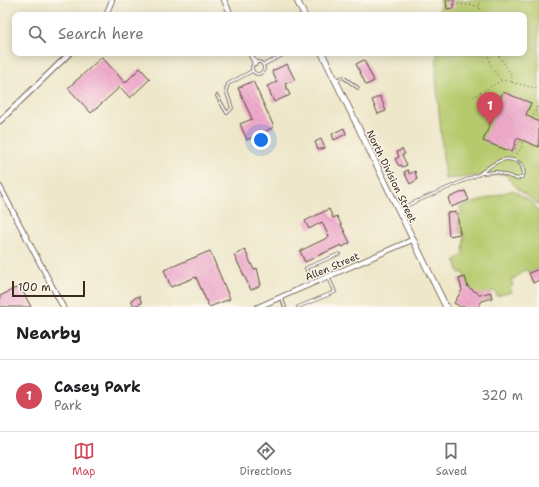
<!DOCTYPE html>
<style>
:root{--surface:#fff;--page:#f2f2f2;--text:#202124;--muted:#757577;--line:#e0e0e0;--accent:#d1495b}
body{margin:0;font-family:"Shantell Sans",sans-serif;background:var(--page);color:var(--text)}
.scale{position:absolute;left:12px;bottom:10px;width:73px;box-sizing:border-box;padding-left:4px;border:2px solid #3b2a1e;border-top:0;font-size:11px;line-height:14px;white-space:nowrap;color:#3b2a1e;-webkit-text-stroke:3px #fbf7ec;paint-order:stroke}
.you{position:absolute;left:261px;top:140px;width:14px;height:14px;margin:-10px;border:3px solid #fff;border-radius:50%;background:#1a73e8;box-shadow:0 0 0 6px #1a73e833}
.badge{display:grid;place-items:center;width:26px;height:26px;border-radius:50%;background:var(--accent);color:#fff;font-size:13px;font-weight:700}
.pin{position:absolute;translate:-50% -33px;filter:drop-shadow(0 1px 2px #0008)}
.pin::after{content:'';position:absolute;top:21px;width:14px;height:12px;background:inherit;clip-path:polygon(0 0,100% 0,50% 100%)}
.list{margin:0;padding:0;list-style:none}
h2{display:flex;justify-content:space-between;align-items:center;height:52px;margin:0;padding:0 16px;font-size:17px}
h2 small{font-size:13px;font-weight:400;color:var(--muted)}
.list li{display:grid;grid-template-columns:26px 1fr auto;gap:12px;align-items:center;box-sizing:border-box;height:72px;padding:0 16px;border-top:1px solid var(--line)}
.list b{display:block;font-size:15px;white-space:nowrap}
.list p{margin:0;font-size:13px;white-space:nowrap;color:var(--muted)}
.list em{font-size:13px;font-style:normal;color:var(--muted)}
.icon{flex:none;width:22px;height:22px;fill:none;stroke:currentColor;stroke-width:2;stroke-linecap:round;stroke-linejoin:round}
.map{position:relative;flex:none;width:539px;height:307px;overflow:hidden}
.search{position:absolute;background:var(--surface);box-shadow:0 2px 10px #0003;left:12px;right:12px;top:12px;height:44px;display:flex;align-items:center;gap:10px;box-sizing:border-box;padding:0 14px;border-radius:8px;color:var(--muted);font-size:15px}
.sheet{height:124px;background:var(--surface)}
nav{display:flex;justify-content:space-around;align-items:center;box-sizing:border-box;height:56px;border-top:1px solid var(--line);background:var(--surface);font-size:11px;color:var(--muted)}
nav a{display:grid;justify-items:center;gap:2px}
nav .on{color:var(--accent)}
.map>svg:first-child{display:block}
.park{fill:#b6ca6d;stroke:#787a46}
.building{fill:url(#building-back-hatch)}
.lines{fill:none;stroke-linecap:round;stroke-linejoin:round}
.service-casing{stroke:#564638;stroke-width:3.5}
.minor-casing{stroke:#564638;stroke-width:6}
.tertiary-casing{stroke:#564638;stroke-width:7}
.path{stroke:#564638;stroke-width:1;stroke-dasharray:1 3;stroke-linecap:butt}
.service{stroke:#fff;stroke-width:2}
.minor{stroke:#fff;stroke-width:4.5}
.tertiary{stroke:#fff;stroke-width:5.5}
.labels{text-anchor:middle;stroke-width:3;stroke-linejoin:round;paint-order:stroke}
.street-label{font-size:10px;fill:#3b2a1e;stroke:#fbf7ec}
</style>
<div class="map">
<svg width="539" height="307" viewBox="0 0 539 307">
<defs>
<pattern id="building-back-hatch" width="6" height="6" patternUnits="userSpaceOnUse"><rect width="6" height="6" fill="#f0abcc"/><path d="M-1 5l2 2M0 0l6 6M5-1l2 2" fill="none" stroke="#cf93af"/></pattern>
</defs>
<rect width="100%" height="100%" fill="#fbf7ec"/>
<filter id="ink" filterUnits="userSpaceOnUse"><feTurbulence type="fractalNoise" baseFrequency=".025" numOctaves="2"/><feDisplacementMap in="SourceGraphic" scale="8" xChannelSelector="R" yChannelSelector="G"/><feConvolveMatrix kernelMatrix="1 2 1 2 8 2 1 2 1" color-interpolation-filters="sRGB"/></filter>
<filter id="wash" filterUnits="userSpaceOnUse"><feTurbulence type="fractalNoise" baseFrequency=".012" numOctaves="4" result="noise"/><feDisplacementMap in="SourceGraphic" scale="16" xChannelSelector="R" yChannelSelector="G"/><feGaussianBlur stdDeviation="0.9" result="paint"/><feColorMatrix in="noise" values="0 0 0 0 0 0 0 0 0 0 0 0 0 0 0 0 0 1.4 0 .05"/><feComposite in="paint" operator="in"/></filter>
<g filter="url(#wash)">
<rect width="100%" height="100%" fill="#eee7ca"/>
<path class="park" d="M440,0H539V205L518,189L504,174L445,179L436,77L437,53H524V15H439Z
M513,190L534,204L539,213V269L529,273L527,269C520,272 517,278 511,280L513,286L510,287L511,292L497,296L495,291L490,292L492,298L480,302L463,291L459,279L465,277L463,272L459,273L455,260L463,255L464,233H460L457,215L462,214L460,207Z"/>
<g id="blocks">
<path class="building" d="M446,0H454V8L447,9Z
M102,57L125,83L140,68L150,79L130,98L120,87L91,113L68,88Z
M364,60L374,81L366,85L356,64Z
M287,64L295,80L285,84L290,95L274,102L267,86L277,82L272,71Z
M253,81L274,127L247,140L240,124L252,119L238,88Z
M503,92L531,103L526,115L539,122V147L517,138L512,152L483,141Z
M380,96L386,111L378,114L372,100Z
M344,128L346,134L334,140L332,134Z
M321,139L325,148L318,150L315,142Z
M402,149L405,154L402,155L407,165L402,167L401,165L399,166L395,159L399,157L397,152Z
M408,170L409,174L415,171L417,180L410,184L404,172Z
M465,191L469,200L451,207L448,198Z
M329,209L333,218L337,216L350,243L342,247L341,245L305,262L300,251L329,237L322,222L309,229L305,221Z
M457,212L460,234L449,236L447,213Z
M245,250L254,270L257,268L261,285L251,290L234,255Z
M210,251L230,299L209,307L196,277L171,287L164,270Z
M539,269V280L533,283L529,273Z
M465,277L468,287L481,295L490,292L492,298L482,301L478,307H461L454,303L462,290L459,279Z
M20,286L31,307H0V296Z
M139,296L142,303L134,306L131,300Z"/>
</g>
</g>
<g filter="url(#ink)">
<use href="#blocks" fill-opacity="0" stroke="#564638" stroke-width="1"/>
<g class="lines">
<g class="service-casing">
<path id="service" d="M252 68a6 6 0 1 1 12 0a6 6 0 1 1-12 0Z
M263,65L287,53
M336,80L343,77L358,88
M217,96L227,113L232,108L226,90L228,84L252,71
M399,209L482,173L497,172L517,179L522,177L524,173L521,164C504,152 492,165 478,175
M312,282L306,268L339,254
M281,297L285,307
M298,307L335,292L329,278"/>
</g>
<g class="minor-casing">
<path id="minor" d="M224,0L231,15
M106,15L112,0
M250,53L255,63
M0,121L70,53
M0,187L63,307
M258,307L412,240"/>
</g>
<g class="tertiary-casing">
<path id="tertiary" d="M297,0L304,15
M322,53L446,307"/>
</g>
<path class="path" d="M454,4L480,6V0
M480,8L481,15
M487,53L492,68L501,80
M497,53L511,74V82
M473,97L502,80L539,89
M532,119L539,102
M515,153L516,145L522,140
M517,154L522,147V141"/>
<use href="#service" class="service"/>
<use href="#minor" class="minor"/>
<use href="#tertiary" class="tertiary"/>
</g>
</g>
<g class="labels">
<g class="street-label">
<text transform="translate(392 176) rotate(64)" y="4">North Division Street</text>
<text transform="translate(332 266) rotate(-23)" y="4">Allen Street</text>
</g>
</g>
</svg>
<div class="scale">100 m</div>
<div class="you"></div>
<div class="pin badge" style="left:490px;top:125px">1</div>
<div class="search"><svg class="icon" aria-label="search" viewBox="0 0 24 24"><circle cx="10" cy="10" r="6"/><path d="M15 15l6 6"/></svg>Search here</div>
</div>
<section class="sheet">
<h2>Nearby<small></small></h2>
<ul class="list">
<li><span class="badge">1</span><div><b>Casey Park</b><p>Park</p></div><em>320 m</em></li>
</ul>
</section>
<nav>
<a class="on"><svg class="icon" aria-label="map" viewBox="0 0 24 24"><path d="M3 6l6-2 6 2 6-2v14l-6 2-6-2-6 2zM9 4v14M15 6v14"/></svg>Map</a>
<a><svg class="icon" aria-label="directions" viewBox="0 0 24 24"><path d="M12 3l9 9-9 9-9-9zM9 14v-3h6M13 9l2 2-2 2"/></svg>Directions</a>
<a><svg class="icon" aria-label="saved" viewBox="0 0 24 24"><path d="M7 4h10v16l-5-4-5 4z"/></svg>Saved</a>
</nav>
